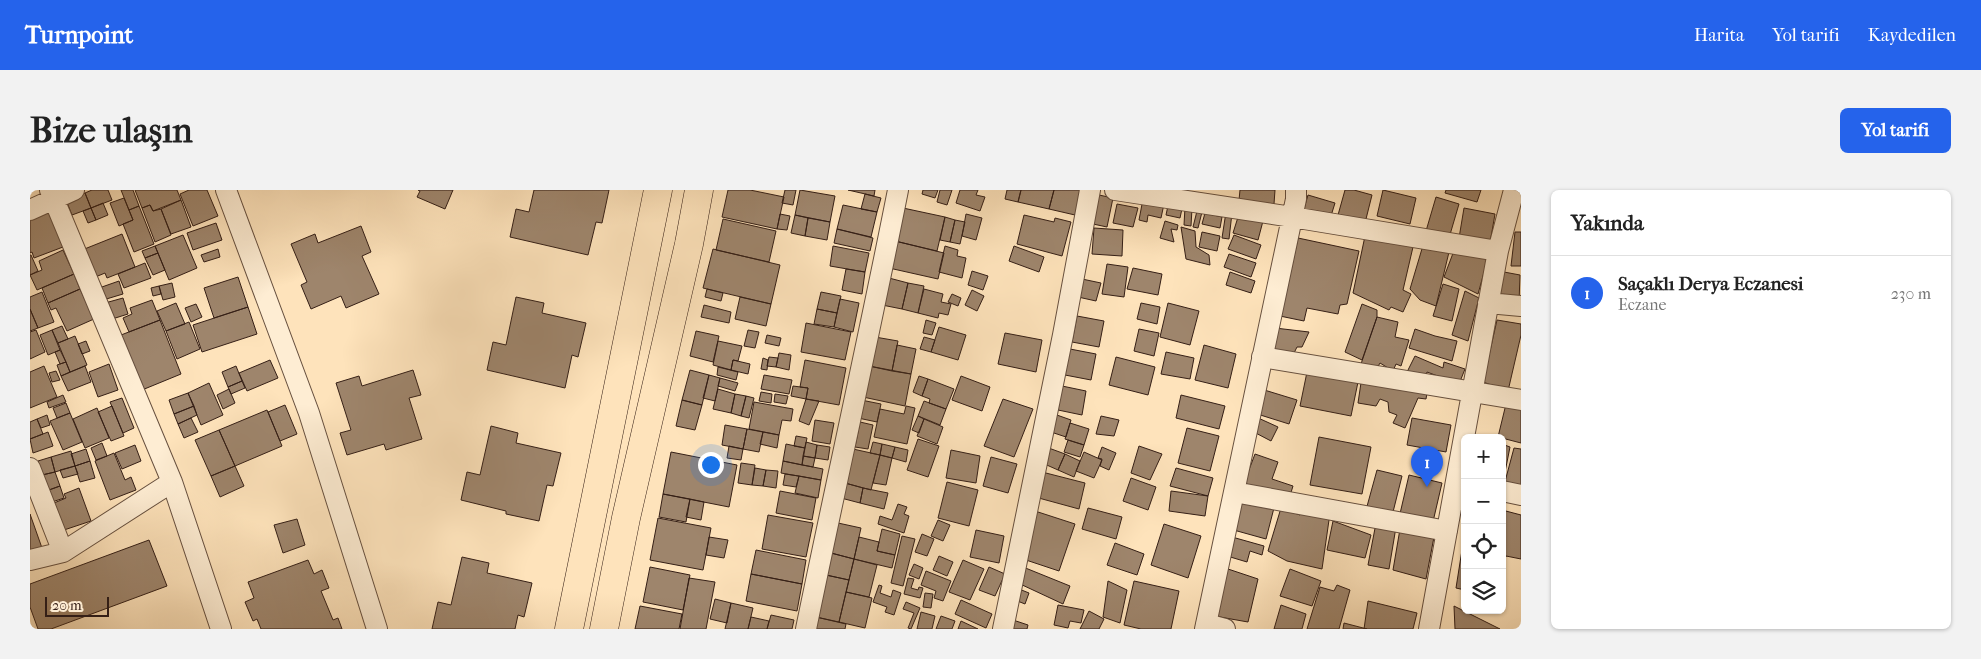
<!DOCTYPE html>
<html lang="tr">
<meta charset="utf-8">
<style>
:root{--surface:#fff;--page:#f2f2f2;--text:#222;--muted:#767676;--line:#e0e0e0;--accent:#2563eb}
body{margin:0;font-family:"IM FELL French Canon",serif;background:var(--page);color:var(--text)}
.controls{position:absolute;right:15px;bottom:15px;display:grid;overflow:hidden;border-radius:8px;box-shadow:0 1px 4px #0004}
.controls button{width:45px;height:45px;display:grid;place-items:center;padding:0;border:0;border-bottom:1px solid var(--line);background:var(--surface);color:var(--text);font:25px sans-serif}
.scale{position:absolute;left:15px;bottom:12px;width:64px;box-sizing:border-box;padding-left:5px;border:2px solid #351f16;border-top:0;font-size:14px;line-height:18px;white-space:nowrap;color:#351f16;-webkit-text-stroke:4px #feedd3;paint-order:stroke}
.you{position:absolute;left:680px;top:274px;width:18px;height:18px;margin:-12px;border:4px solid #fff;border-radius:50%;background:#1a73e8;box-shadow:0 0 0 8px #1a73e833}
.badge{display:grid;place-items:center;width:32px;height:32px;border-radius:50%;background:var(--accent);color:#fff;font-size:16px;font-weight:700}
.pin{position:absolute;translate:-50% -41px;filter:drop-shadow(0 1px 2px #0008)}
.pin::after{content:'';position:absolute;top:26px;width:18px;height:15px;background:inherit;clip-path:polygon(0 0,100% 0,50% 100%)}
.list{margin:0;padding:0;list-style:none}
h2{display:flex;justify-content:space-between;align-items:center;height:65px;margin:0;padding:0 20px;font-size:21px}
h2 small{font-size:16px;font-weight:400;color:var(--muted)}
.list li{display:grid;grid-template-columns:32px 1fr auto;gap:15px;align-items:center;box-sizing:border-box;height:75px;padding:0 20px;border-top:1px solid var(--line)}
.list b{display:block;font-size:19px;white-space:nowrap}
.list p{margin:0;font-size:16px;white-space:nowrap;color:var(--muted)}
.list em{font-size:16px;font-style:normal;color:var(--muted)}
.icon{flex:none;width:28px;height:28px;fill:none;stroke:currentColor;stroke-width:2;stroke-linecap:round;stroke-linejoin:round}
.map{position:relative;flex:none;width:1491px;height:439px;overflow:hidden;border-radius:8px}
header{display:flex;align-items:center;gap:30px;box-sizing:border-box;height:70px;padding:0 25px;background:var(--accent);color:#fff}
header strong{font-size:24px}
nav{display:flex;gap:28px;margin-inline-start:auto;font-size:18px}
.intro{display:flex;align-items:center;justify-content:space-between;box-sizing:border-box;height:120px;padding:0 30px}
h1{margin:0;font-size:35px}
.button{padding:12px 22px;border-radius:8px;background:var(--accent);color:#fff;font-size:18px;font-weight:700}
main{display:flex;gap:30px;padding:0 30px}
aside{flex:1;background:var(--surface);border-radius:8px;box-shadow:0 1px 4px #0004}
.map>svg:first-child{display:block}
.building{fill:#9e856c;stroke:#351f16}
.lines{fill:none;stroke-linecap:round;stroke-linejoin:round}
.minor-casing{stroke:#67503f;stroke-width:22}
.primary-casing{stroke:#351f16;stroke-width:29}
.minor{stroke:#feedd3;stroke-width:20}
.primary{stroke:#fee3bb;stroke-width:28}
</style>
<header>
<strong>Turnpoint</strong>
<nav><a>Harita</a><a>Yol tarifi</a><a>Kaydedilen</a></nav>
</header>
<div class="intro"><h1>Bize ulaşın</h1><a class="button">Yol tarifi</a></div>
<main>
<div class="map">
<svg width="1491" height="439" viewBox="0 0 1491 439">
<rect width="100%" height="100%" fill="#fee3bb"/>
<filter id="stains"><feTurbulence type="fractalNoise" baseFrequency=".004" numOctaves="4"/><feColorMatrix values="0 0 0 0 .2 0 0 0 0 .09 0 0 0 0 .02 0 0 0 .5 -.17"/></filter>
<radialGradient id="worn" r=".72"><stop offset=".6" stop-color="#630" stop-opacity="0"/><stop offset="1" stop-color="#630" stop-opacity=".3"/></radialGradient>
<path class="building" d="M62,0H78L82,10L61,18L55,3Z
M91,0H103L109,16L99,20Z
M105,0H147L151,10L123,21L120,15L112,18Z
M159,0H177L188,26L163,36L150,4Z
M388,0H423L415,19L387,7L390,1Z
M504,0H579L572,33L566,32L558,65L480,47L486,19L499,22Z
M698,0H720L754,7L747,39L692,27Z
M755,0H766L763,15L752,13Z
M770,0L805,6L800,32L765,25Z
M818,0H845L844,6Z
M893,0H908L905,8L892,4Z
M910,0H922L917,15L907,12Z
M930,0H948L946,5L955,7L950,21L926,13Z
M977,0H991L988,12L975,9Z
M991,0H1024L1019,19L988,12Z
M1024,0H1051L1045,25L1019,19Z
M1210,0H1245L1244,14L1209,10Z
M1315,0H1324L1342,5L1335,33L1308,25Z
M1353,0L1386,8L1380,34L1347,26Z
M1416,0H1451L1447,12L1415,3Z
M55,3L61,18L42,25L36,10Z
M835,4L851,8L847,22L831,19Z
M1069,5L1083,8L1077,37L1063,34Z
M1278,5L1305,13L1300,29L1273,22Z
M1406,7L1429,14L1419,48L1396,41Z
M94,8L103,30L89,36L80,13Z
M1113,9L1134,14L1131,28L1118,25L1117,32L1109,30Z
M151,10L161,37L141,44L131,19Z
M1139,11L1153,14L1150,28L1136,25Z
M73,13L78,25L66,30L61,18Z
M1087,14L1108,18L1103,37L1083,33Z
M120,15L123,21L131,19L141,45L125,52L112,18Z
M813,15L847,22L841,47L807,39Z
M109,16L124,54L104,62L93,34L103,30L99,20Z
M18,17L33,57L4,68L2,62L0,63V23Z
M1155,17L1162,18L1161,36L1154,35Z
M61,18L66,30L58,33L53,21Z
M873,18L915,27L907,61L865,51Z
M1434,18L1465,24L1460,53L1429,48Z
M1167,21L1172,22L1168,38L1163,37Z
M1196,22L1202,23L1199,49L1192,48Z
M1175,23L1192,27L1190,38L1172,34Z
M750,24L760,26L757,40L747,39Z
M936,24L952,28L946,50L932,46Z
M1209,24L1233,31L1228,50L1203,43Z
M765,25L778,28L775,46L761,43Z
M994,25L1024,32L1025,28L1041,32L1032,66L987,54Z
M915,27L925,30L920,52L910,50Z
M778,28L800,32L797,50L775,46Z
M693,29L746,41L739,72L686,60Z
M925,30L935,32L930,54L920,52Z
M1135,31L1148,35L1147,40L1141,39L1144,52L1130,48Z
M186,33L192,50L163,60L157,43Z
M331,36L341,62L332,66L349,104L316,118L311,106L281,119L271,95L277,92L261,54L285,44L288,53Z
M1151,37L1165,41L1166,57L1179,65L1180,75L1156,69Z
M1064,38L1093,40L1092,66L1062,64Z
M807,39L843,48L840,61L804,53Z
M1172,42L1190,46L1187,61L1169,57Z
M1485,42H1491V76H1481Z
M92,44L105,77L77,88L75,83L63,88L52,60Z
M153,45L167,78L139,90L125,56Z
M1204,45L1231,55L1226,69L1198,59Z
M1335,46L1383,57L1373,100L1381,104L1373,122L1361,117L1359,120L1323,103Z
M1268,48L1329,61L1317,114L1310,115L1308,124L1277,118L1274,131L1245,125L1251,97L1257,99Z
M865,51L914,63L908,89L859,78Z
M1394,52L1420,58L1406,116L1390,110L1380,99Z
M125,56L128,63L115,68L112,61Z
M803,56L839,63L835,82L800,76Z
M915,56L928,60L927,66L936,68L932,88L909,82Z
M984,56L1014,67L1009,82L979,71Z
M1425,58L1458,68L1448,104L1414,87Z
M188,59L190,67L174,72L171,65Z
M683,59L750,75L741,114L673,98Z
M33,60L44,84L7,100L0,85L12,80L9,71Z
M128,63L135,80L123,85L115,68Z
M1199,64L1226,73L1221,87L1194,77Z
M0,65H1L8,81L0,85Z
M115,73L121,88L94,98L88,84Z
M1077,74L1098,77L1094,107L1072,104Z
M1103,78L1132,84L1128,105L1097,99Z
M816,79L835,82L832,104L812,100Z
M942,81L958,86L953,100L938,95Z
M1200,82L1225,91L1221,103L1196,95Z
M1474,82L1490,85L1489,113L1469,110Z
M44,84L50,99L18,113L12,98Z
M208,87L218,117L184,128L174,98Z
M859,88L878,93L872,119L852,115Z
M1052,89L1071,93L1066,111L1048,107Z
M89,91L93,104L73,110L69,98Z
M142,93L145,107L133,110L129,96Z
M878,93L894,96L888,123L872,119Z
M1413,94L1429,99L1422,131L1403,126Z
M129,96L131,104L123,106L121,98Z
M50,99L64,129L37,141L26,118L21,120L18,113Z
M677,99L693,103L691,111L675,107Z
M894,99L913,104L911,112L921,114L918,125L909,123L908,128L888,123Z
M942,100L954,106L947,121L935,115Z
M1435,101L1449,108L1438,151L1422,145Z
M12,102L24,132L8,138L0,119V107Z
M791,102L811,106L807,123L787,119Z
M922,104L931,108L928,116L918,112Z
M486,107L514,113L512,123L556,133L548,167L542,165L535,198L457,180L463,152L476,155Z
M710,107L741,114L736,136L705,129Z
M93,108L98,124L79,130L75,113Z
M810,109L829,113L823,142L804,137Z
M122,110L130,130L99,142L93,128L102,124L100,118Z
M146,113L155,134L136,141L127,121Z
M1111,113L1130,117L1127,134L1107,129Z
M1138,113L1169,121L1160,155L1130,147Z
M166,114L172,127L161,132L155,118Z
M1332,114L1347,120V127L1332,170L1315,162Z
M674,115L701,122L699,133L671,127Z
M218,117L227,144L172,162L163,135Z
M0,119L8,138L0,141Z
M787,119L807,123L804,137L784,134Z
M1047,126L1074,131L1069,157L1042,152Z
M1347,127L1368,132L1365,147L1379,150L1371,176L1366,174L1363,181L1350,173L1346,180L1331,174Z
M130,130L151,184L112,200L91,145Z
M896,130L906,133L902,145L893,143Z
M1467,130L1491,134V145L1478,201L1453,192Z
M159,132L170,159L147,169L136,141Z
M776,133L821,142L815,170L771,162Z
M32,136L38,149L28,153L22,140Z
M909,137L936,145L928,170L901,162Z
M1245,138L1279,142L1272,157H1267L1263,165L1238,159Z
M1109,139L1129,143L1124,166L1104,161Z
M1385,139L1405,146L1427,151L1422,171L1379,158Z
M6,140L15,162L0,169V142Z
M22,140L30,160L18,165L10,145Z
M718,140L729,142L725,158L714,156Z
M666,141L689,146L683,172L660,166Z
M975,143L1012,150L1006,182L968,174Z
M737,145L751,148L749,156L735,153Z
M45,146L57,175L40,182L28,153Z
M845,147L868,151L862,181L839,176Z
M894,147L905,150L901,162L890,159Z
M56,151L60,161L52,164L48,154Z
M688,151L712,156L708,171L703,170L701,180L683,175Z
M867,155L886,159L881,184L862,181Z
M1174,155L1206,164L1198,198L1165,190Z
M1040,159L1066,164L1061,190L1035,185Z
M30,160L36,172L30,174L25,162Z
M1136,162L1164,168L1160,189L1131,184Z
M749,163L761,165L759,180L746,177Z
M1385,166L1413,178L1414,172L1435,179L1429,194L1397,182L1395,189L1377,182Z
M739,167L748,168L746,177L737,176Z
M1086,167L1125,177L1118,205L1079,195Z
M733,168L738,170L737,180L731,179Z
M240,170L248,188L217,201L209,183Z
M703,170L720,174L718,184L701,180Z
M775,170L816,178L809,215L776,209L778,198L770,197Z
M36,172L40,182L31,186L27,175Z
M79,174L88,200L68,207L59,182Z
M14,176L27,207L0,218V182Z
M55,176L61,192L38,201L31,186Z
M206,176L212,191L198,197L192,182Z
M839,176L881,184L875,216L833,207Z
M688,177L708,182L706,190L687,185Z
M383,180L391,205L379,208L392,249L356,260L354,254L317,265L310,243L321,240L306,193L329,186L332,196Z
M660,180L679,185L672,215L652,210Z
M26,181L30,190L22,192L19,183Z
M1277,182L1328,192L1321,226L1270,216Z
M679,185L690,188L685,211L673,208Z
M734,185L762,190L759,204L731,199Z
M889,186L898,189L892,206L883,202Z
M931,186L960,197L952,221L922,210Z
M1332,186L1398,197L1396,209L1388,208L1375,238L1363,233L1367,225L1359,222L1358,212L1350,209L1346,216L1328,213Z
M690,188L708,193L705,201L688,196Z
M898,189L924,199L916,219L899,213L900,209L892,206Z
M212,191L215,198L201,204L198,197Z
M179,193L193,225L171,235L158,203Z
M763,196L778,198L776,209L761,206Z
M1032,196L1056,201L1052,225L1028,220Z
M199,199L205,213L193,219L187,205Z
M688,199L705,204L701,223L683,219Z
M1231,199L1267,210L1259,234L1224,223Z
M731,202L742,204L741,213L729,211Z
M158,203L164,216L144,224L139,210Z
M705,204L716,206L711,226L701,223Z
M745,204L758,206L756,214L744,212Z
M33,205L36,212L19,218L17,212Z
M1151,205L1195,216L1189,239L1146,228Z
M716,206L724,208L719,228L711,226Z
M92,208L104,238L93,243L80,212Z
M776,209L789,211L779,235L769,231Z
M973,209L1003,219L984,267L954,256Z
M652,210L672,215L665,240L646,236Z
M831,210L851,214L847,232L828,228Z
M894,211L916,219L910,235L888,226Z
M724,212L763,219L761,231L752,230L749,245L719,239Z
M36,213L40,223L27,228L23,218Z
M1476,214L1491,215V253L1468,247Z
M255,215L267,244L250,251L238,222Z
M82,216L94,246L81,251L68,222Z
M164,216L167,225L148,234L144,224Z
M876,216L885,218L877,254L844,247L850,219L874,224Z
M67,218L79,248L55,258L43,229Z
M237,220L252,256L205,276L189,240Z
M40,223L52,252L33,260L20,231Z
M1024,224L1041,230L1036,247L1018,241Z
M17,225L20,235L11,238L7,229Z
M888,226L894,229L889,243L882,240Z
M1071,226L1089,230L1084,246L1066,244Z
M1226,227L1248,237L1241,251L1220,240Z
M161,228L168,242L154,248L148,234Z
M1382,228L1421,235L1416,262L1377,255Z
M7,229L13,244L0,249V232Z
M894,229L913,237L907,254L887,246Z
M785,230L804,233L800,254L782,251Z
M830,232L843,235L838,259L825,257Z
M1040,233L1059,239L1054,255L1035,249Z
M695,235L717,239L713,259L692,255Z
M461,236L488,243L486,253L531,263L523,296L517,295L509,331L476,324V321L431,310L437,282L450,285Z
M1157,238L1189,246L1180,281L1148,273Z
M717,239L733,242L729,262L713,259Z
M189,240L205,276L181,286L165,250Z
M18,242L23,256L3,263L0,249Z
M733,242L749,245L747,258L730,254Z
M766,246L777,248L775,258L764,256Z
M1289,247L1341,257L1332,304L1280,295Z
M888,249L909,256L898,287L877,280Z
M1038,250L1054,255L1050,267L1034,262Z
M776,252L787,255L785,268L773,266Z
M843,252L852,254L850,265L840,263Z
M72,253L77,266L66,270L61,258Z
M756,254L775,258L772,275L753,271Z
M852,254L865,257L862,268L850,265Z
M1472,254L1480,257L1473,292H1472Z
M105,255L111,271L92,279L85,263Z
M787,255L800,257L798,270L785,268Z
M699,256L713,259L711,270L697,268Z
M1109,256L1132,264L1120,290L1101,283Z
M865,257L878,260L876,272L862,268Z
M1016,257L1035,264L1028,280L1010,272Z
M1072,257L1086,263L1079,280L1070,276L1072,269L1068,268Z
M1484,258L1491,259V302L1473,299Z
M56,259L60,271L45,276L41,264Z
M823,259L850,265L841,300L815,293Z
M921,260L950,266L946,293L916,288Z
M41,261L45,276L25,282L21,267Z
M641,262L707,275L699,317L633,304Z
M1054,262L1072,270L1064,288L1046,281Z
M84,263L95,290L101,287L106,300L80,310L65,271Z
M1035,264L1050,271L1044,287L1028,280Z
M1225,264L1248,272L1242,289L1263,296L1259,309L1214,293Z
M850,265L862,268L856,295L843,293Z
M773,266L785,268L783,277L772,275Z
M21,267L25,282L12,285L8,271Z
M961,267L987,274L978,303L953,296Z
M60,271L65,288L50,292L45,276Z
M753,271L793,279L791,290L751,283Z
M711,273L725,275L722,295L708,293Z
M45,276L48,284L33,288L30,280Z
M205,276L214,296L190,307L181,286Z
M725,278L736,280L733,296L722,295Z
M1146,278L1183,288L1178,306L1140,296Z
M736,280L748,281L746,298L733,296Z
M1347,280L1372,286L1362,326L1336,320Z
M25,282L30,296L16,301L12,285Z
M1012,282L1055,293L1049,319L1005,307Z
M755,284L769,286L766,297L753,295Z
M1379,285L1412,293L1402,336L1369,328Z
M769,286L791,290L788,308L765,303Z
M1101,288L1126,297L1118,320L1093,311Z
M917,292L948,300L939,336L908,328Z
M815,293L833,298L830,313L811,308Z
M30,296L34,308L22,312L19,300Z
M49,298L61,331L34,340L24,313L36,308L34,304Z
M833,298L858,303L854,319L830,313Z
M750,301L786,308L782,330L746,323Z
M1141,301L1178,306L1175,326L1139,321Z
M633,304L660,309L656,332L629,327Z
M1209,305L1245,314L1236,349L1200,339Z
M660,309L674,312L671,330L656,327Z
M868,314L877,317L874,324L879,326L874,343L848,334L850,326L862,330Z
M1274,317L1300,323L1292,379L1257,371L1238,361L1251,318L1270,325Z
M1058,318L1092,327L1086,349L1052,339Z
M1472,320L1491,325V369L1476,366L1472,378Z
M1005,321L1045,334L1029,381L990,368Z
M0,324L12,358L0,362Z
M738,325L783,333L776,367L732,359Z
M628,328L681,338L673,380L620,370Z
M267,329L275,355L253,363L244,335Z
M908,330L920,335L913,351L901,346Z
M1303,331L1341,345L1335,368L1297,360Z
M808,333L831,338L824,369L801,363Z
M1346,333L1366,337L1359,379L1338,375Z
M1134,334L1171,346L1158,388L1121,375Z
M852,339L870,344L865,365L847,361Z
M1370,339L1404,347L1396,389L1363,380Z
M946,340L974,346L969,373L940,367Z
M1435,341V400L1426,398Z
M892,344L904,349L897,366L885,362Z
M872,346L885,349L873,396L861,393Z
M679,347L698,350L694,368L676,365Z
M829,347L849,352L847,361L865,365L862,378L824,369Z
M1202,347L1234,356L1232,365L1220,361L1217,372L1197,366Z
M119,350L137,396L21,439H8L0,417V394Z
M1085,353L1114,364L1107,385L1077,375Z
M726,360L776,370L772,394L721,384Z
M801,363L824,369L819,390L796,385Z
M909,366L923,372L917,386L903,380Z
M432,367L459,373L457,383L502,393L494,427L488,425L485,439H402L408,412L421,415Z
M824,369L847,375L839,407L816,402Z
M278,370L284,384L292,380L299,398L291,401L303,430L308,428L312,439H231L227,429L223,431L215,412L224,408L218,392Z
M933,370L954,379L940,410L919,402Z
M884,374L893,378L889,389L879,385Z
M620,377L660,385L653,420L613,412Z
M959,377L975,384L965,406L949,400Z
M993,377L1040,396L1033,414L988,393Z
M1195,378L1228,389L1218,432L1184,426Z
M1260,379L1291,391L1282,416L1250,406Z
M896,381L921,391L913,411L904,408L906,401L891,395Z
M721,384L772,394L767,421L716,411Z
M796,385L819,390L809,432L786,427Z
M659,388L685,392L676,439H650Z
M878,388L884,389L881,398L888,400L889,397L893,398L890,408L874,404Z
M1078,391L1097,400L1090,433L1073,427Z
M1104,391L1149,401L1141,439H1111L1094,435Z
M849,395L852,396L850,403L861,407L863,400L871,403L864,425L855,422L857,417L843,412Z
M1307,395L1320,400L1309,439H1277L1290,397L1304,401Z
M989,399L999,403L995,414L985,410Z
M816,402L842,408L835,438L809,432Z
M895,403L903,404L901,418L893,417Z
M685,409L701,413L697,433L680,429Z
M931,410L962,424L956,438L925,424Z
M1338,411L1387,423L1383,439H1334Z
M876,412L890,418L881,439L878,438L884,423L873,419Z
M701,413L723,418L718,439H695Z
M1028,415L1054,420L1051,433L1040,431L1038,438L1024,435Z
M1251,415L1276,424L1272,439H1244Z
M610,416L652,424L649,439H605Z
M1424,416L1470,439H1425Z
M1059,421L1074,429L1069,439H1050Z
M891,422L905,426L902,439H887Z
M741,425L764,430L762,439H737Z
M911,426L925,431L922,439H906Z
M721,427L739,431L737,439H718Z
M786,427L816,434L815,439H783Z
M980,429L998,435L997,439H977Z
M931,431L948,439H928Z
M1314,433L1337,439H1313Z"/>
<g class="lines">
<g class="minor-casing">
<path id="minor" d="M20,0L142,292L191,439
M196,0L279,223L347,439
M1085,0L1262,27L1468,61
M0,20L44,0
M1458,113L1491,116
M1232,167L1491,210
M0,278L33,362
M1472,301L1491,305
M1204,302L1417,341
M0,370L33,362L142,292
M1176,434L1195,439
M776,439C806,293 839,147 868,0
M973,439L1033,145L1060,0
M1175,439L1266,9V0
M1399,439L1468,61L1484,0"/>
</g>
<g class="primary-casing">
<path id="primary" d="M539,439L628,0
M574,439L596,328L659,54L669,0"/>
</g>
<use href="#minor" class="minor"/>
<use href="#primary" class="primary"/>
</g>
<rect width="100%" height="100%" filter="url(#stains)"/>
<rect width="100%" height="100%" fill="url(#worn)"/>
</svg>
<div class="controls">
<button>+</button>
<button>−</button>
<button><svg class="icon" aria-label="locate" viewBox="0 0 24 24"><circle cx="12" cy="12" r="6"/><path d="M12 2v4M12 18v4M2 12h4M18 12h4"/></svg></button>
<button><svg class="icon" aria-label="layers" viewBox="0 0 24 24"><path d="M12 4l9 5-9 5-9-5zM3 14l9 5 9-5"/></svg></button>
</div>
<div class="scale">20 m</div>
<div class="you"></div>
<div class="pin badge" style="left:1397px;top:297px">1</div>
</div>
<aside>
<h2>Yakında<small></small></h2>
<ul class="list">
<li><span class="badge">1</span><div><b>Saçaklı Derya Eczanesi</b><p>Eczane</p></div><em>230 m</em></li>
</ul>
</aside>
</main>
